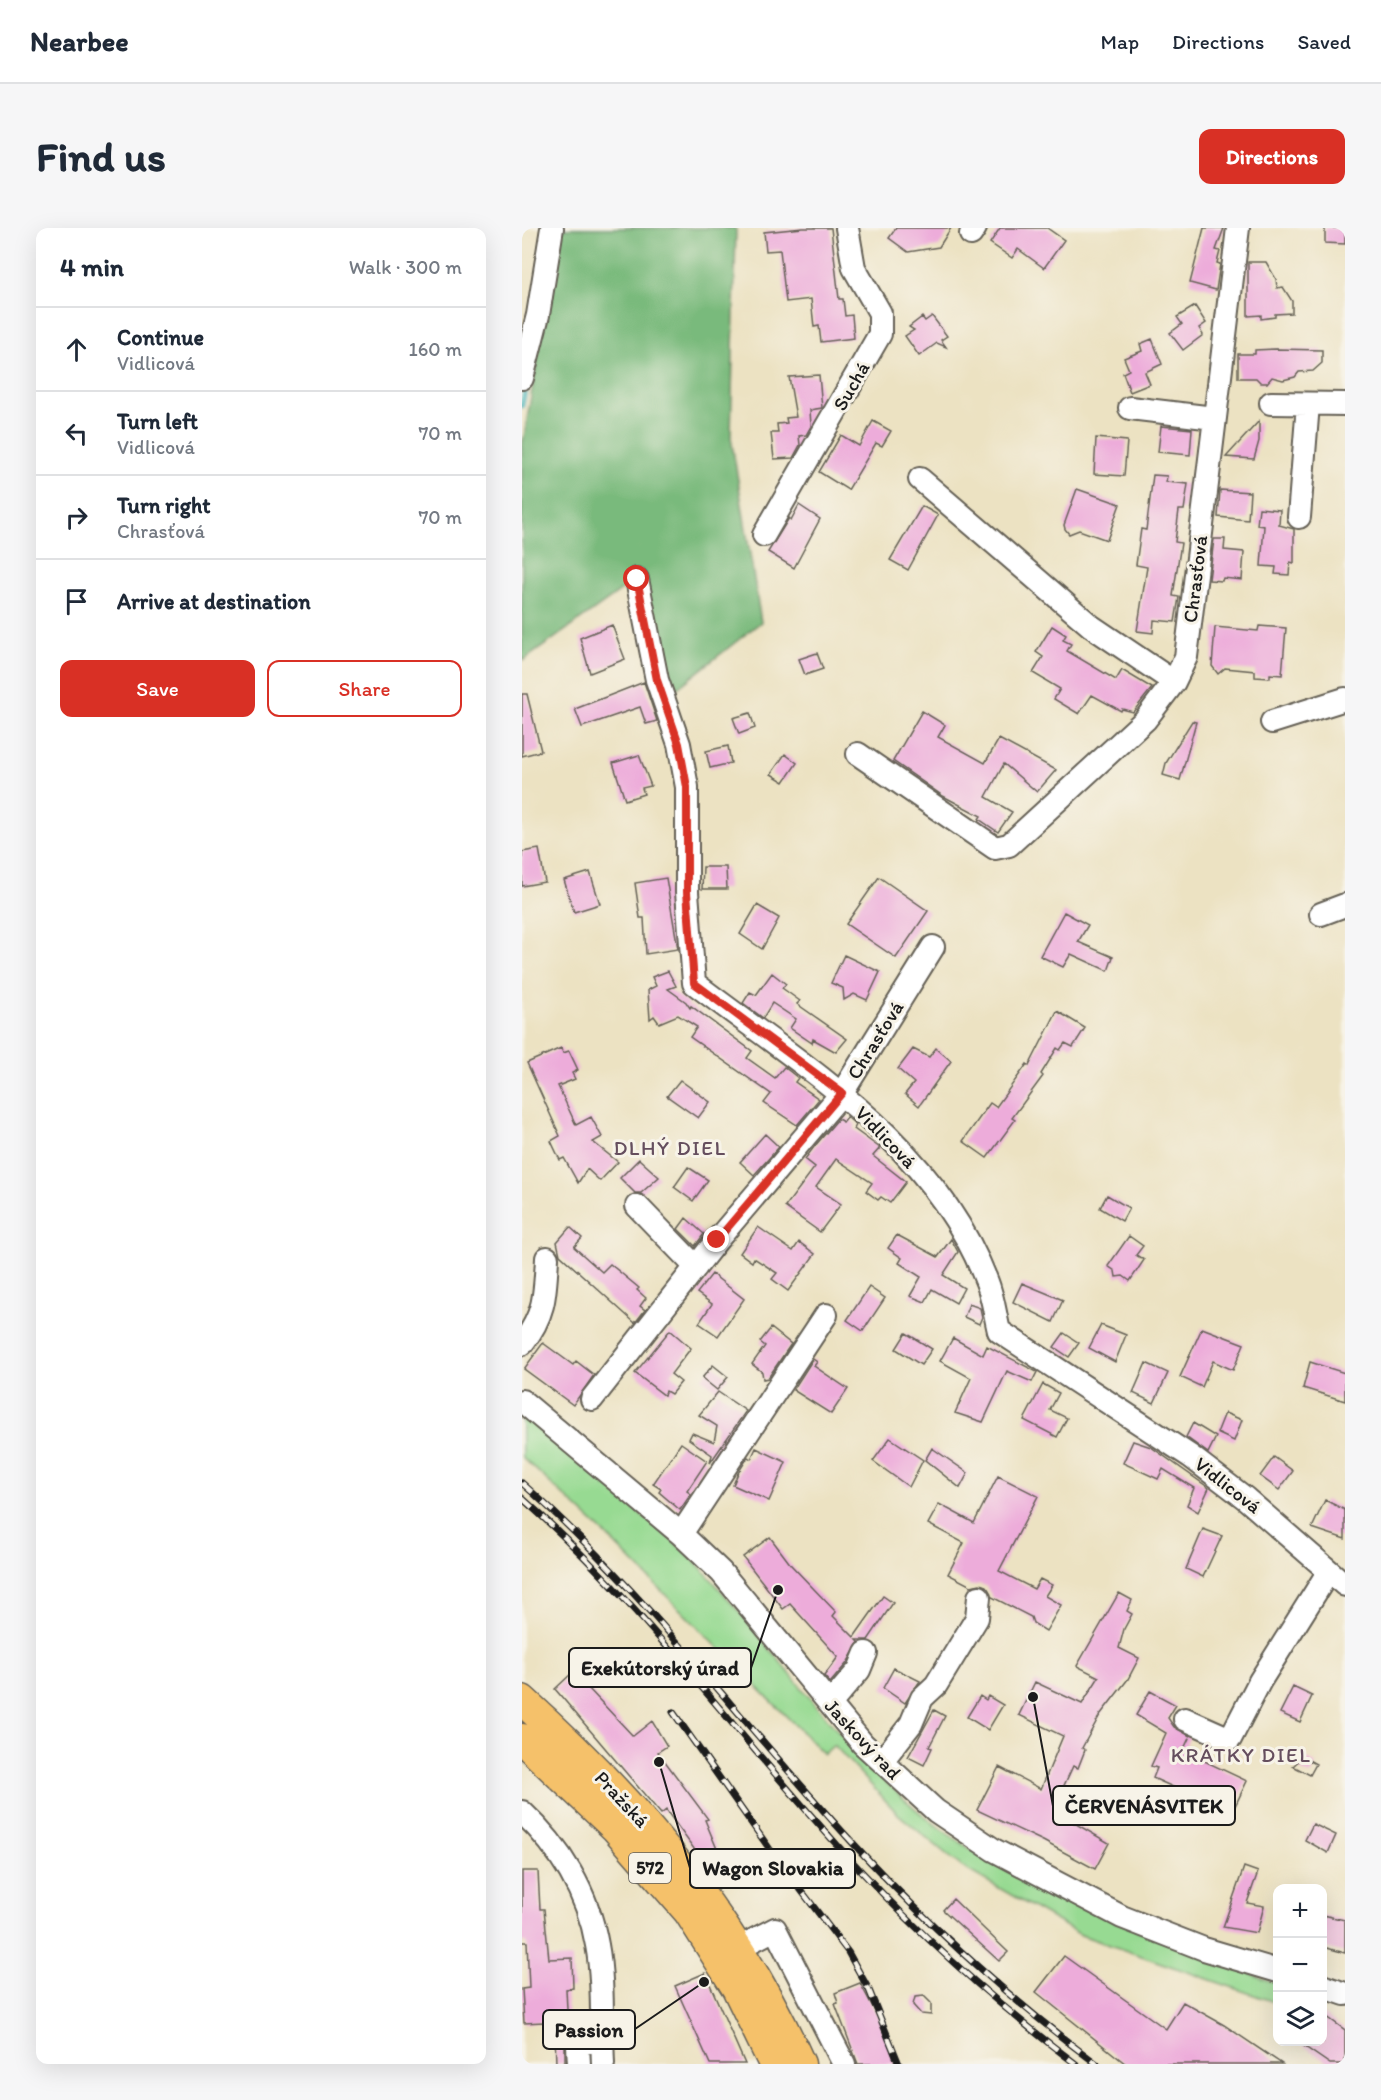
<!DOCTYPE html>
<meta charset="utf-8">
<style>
:root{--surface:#fff;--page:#f6f6f7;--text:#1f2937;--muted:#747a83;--line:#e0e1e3;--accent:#d93025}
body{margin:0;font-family:Itim,sans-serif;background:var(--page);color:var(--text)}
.controls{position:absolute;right:18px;bottom:18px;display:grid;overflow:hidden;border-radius:12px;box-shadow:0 6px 24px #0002}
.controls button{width:54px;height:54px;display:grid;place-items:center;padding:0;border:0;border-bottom:2px solid var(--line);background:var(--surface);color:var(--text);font:30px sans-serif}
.stop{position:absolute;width:18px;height:18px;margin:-14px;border:4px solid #d93025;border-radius:50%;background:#fff}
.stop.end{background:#d93025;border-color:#fff;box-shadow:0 2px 6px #0008}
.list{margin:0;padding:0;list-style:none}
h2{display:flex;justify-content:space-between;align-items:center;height:78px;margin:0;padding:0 24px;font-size:26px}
h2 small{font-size:20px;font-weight:400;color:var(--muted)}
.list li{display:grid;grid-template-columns:39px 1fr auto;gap:18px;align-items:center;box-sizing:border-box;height:84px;padding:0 24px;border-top:2px solid var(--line)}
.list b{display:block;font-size:22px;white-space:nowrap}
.list p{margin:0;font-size:20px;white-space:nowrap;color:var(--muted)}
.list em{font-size:20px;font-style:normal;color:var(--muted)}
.actions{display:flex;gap:12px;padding:18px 24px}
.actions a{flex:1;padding:14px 0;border:2px solid var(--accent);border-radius:12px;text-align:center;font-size:21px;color:var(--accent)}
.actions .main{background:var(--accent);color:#fff}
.icon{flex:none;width:33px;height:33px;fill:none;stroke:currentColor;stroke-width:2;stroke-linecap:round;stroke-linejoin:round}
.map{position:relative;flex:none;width:823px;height:1836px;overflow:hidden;border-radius:12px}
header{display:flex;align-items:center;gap:36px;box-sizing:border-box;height:84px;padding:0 30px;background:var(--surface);border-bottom:2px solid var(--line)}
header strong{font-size:28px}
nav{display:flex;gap:33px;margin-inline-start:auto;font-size:21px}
.intro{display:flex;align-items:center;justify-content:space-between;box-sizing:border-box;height:144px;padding:0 36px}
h1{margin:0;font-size:42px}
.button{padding:15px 27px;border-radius:12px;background:var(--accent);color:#fff;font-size:21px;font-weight:700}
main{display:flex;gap:36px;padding:0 36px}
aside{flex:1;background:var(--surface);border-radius:12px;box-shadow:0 6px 24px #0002}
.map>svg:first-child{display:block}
.green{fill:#97da92;stroke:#5a7b57;stroke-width:1.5}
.forest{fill:#79ba7c;stroke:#4a6b4c;stroke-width:1.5}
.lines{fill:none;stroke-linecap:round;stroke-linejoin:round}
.stream{stroke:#42b2b9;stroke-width:5}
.building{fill:#edacda}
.minor-casing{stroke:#656156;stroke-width:26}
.major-casing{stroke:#656156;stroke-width:33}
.minor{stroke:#fff;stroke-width:22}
.major{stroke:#f5c16b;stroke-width:30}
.rail-casing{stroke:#1c1c1c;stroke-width:7}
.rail{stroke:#f7f3e8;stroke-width:4.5;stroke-dasharray:14;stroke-linecap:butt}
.route{stroke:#d93025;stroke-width:8}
.labels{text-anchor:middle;stroke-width:6;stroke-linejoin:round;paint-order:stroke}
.shield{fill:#f7f3e8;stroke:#5e5c59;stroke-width:1.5}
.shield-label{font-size:18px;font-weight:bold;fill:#1c1c1c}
.street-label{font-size:20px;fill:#1c1c1c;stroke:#f7f3e8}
.neighbourhood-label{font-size:21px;letter-spacing:1.5px;fill:#654e5e;stroke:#f7f3e8}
.leader{fill:none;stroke:#1c1c1c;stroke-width:2}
.callout-dot{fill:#1c1c1c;stroke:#f7f3e8;stroke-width:2}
.callout{fill:#f7f3e8;stroke:#1c1c1c;stroke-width:2}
.callout-label{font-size:21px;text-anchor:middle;font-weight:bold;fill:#1c1c1c}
</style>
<header>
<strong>Nearbee</strong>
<nav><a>Map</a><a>Directions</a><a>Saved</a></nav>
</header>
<div class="intro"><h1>Find us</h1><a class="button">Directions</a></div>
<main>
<aside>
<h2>4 min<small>Walk · 300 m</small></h2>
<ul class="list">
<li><svg class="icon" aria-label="ahead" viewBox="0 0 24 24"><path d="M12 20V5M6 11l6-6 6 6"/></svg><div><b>Continue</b><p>Vidlicová</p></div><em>160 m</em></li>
<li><svg class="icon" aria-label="left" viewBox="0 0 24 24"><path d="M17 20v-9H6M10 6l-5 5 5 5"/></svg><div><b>Turn left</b><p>Vidlicová</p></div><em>70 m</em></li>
<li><svg class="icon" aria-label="right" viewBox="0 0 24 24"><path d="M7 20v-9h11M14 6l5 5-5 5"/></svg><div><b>Turn right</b><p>Chrasťová</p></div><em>70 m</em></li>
<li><svg class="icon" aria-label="arrive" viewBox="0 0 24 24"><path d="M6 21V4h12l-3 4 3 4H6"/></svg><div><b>Arrive at destination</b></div></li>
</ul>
<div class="actions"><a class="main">Save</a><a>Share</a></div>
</aside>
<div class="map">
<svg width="823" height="1836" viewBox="0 0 823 1836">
<rect width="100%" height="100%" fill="#f7f3e8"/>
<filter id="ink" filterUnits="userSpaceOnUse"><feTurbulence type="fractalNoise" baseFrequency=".0167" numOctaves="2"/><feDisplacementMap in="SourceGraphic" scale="12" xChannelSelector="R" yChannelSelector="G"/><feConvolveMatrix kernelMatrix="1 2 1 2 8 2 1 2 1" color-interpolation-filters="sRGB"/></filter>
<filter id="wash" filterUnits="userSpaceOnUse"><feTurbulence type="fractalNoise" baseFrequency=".008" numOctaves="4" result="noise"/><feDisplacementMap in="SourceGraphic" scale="24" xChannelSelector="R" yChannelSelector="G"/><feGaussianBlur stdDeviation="1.35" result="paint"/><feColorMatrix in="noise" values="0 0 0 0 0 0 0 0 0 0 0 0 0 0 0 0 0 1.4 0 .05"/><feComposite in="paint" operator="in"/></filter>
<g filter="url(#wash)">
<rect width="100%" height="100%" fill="#ece2c2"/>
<path class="green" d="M0,1188C36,1217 72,1247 108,1277C132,1298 159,1317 180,1341C260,1428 329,1538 426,1606C525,1676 644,1711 755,1756V1775L559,1707L440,1639L376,1586L312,1517L302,1526L79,1302L0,1229Z"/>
<path class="forest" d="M38,0H214L209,209L239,394L148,466L103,360L2,432L0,430V220Z"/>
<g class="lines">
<path class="stream" d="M0,178L5,155"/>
</g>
<g id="blocks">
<path class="building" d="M281,0H309L317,71H321L323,88L330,87L332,110L299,114L297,98L292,99L289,71L264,74L258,22L244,23L242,4Z
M374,0H429L417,19L386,24L367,10Z
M478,0H525L542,12L522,40L496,21L490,30L468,15Z
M682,0H702L694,22L698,23L695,35L698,36L694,62L668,55Z
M803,0H823V16L803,15Z
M726,34H744L754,51L755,60L761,59L770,73V85L753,86V89L739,91V87L726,88Z
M673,78L684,95L677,100L681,107L661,122L648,105L660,96L655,89Z
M410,88L425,108L419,112L424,119L415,115L397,128L383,108L392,102L387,99L400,89L403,93Z
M630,111L640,136L623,144L628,156L608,164L601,145L607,142L602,130L620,123L618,116Z
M754,121L800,122V135L791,143L777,144L773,149L761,152L750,149L745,155H739L734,150H716V126H733V122Z
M297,147L300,180L288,182L289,198L284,207L277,208L278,217L271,230L252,231L249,205H256L255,196L265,195L264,190L274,189L267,149Z
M351,193L369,203L360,218L354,215L326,262L297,244L319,207L337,218Z
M737,193V213L732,231L704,229Z
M639,198L670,201L668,227L636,224Z
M574,210L605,213L602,248L572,246Z
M631,247L645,248L644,254L666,256L662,282H657L653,314L659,315L651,368L657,369L653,394L632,392L631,405L615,403L625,339L614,337L619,301L624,302Z
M555,261L598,276L585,312L557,302L547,306L543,301L542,297Z
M698,262L728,264L726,292L696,289Z
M277,277L298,291L272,340L246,324L267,290L269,292Z
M400,278L416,287L386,342L368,332Z
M737,280L758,282L757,297L772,301V335L768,334L767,347L753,346L754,339L739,338L742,298L735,297Z
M692,311H703L702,322L722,324L720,352L701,350L700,353L687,352Z
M90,397L103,431L68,445L58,410Z
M530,398L544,407L541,412L549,416L545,423L594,452L600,442L630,460L611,484L600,481L599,483L570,467L557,486L532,471L538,461L511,445L521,429L514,424Z
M737,398L764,400L760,447L748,446V450L733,449V443L703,440L696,446L690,438L693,399L736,403Z
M295,425L301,441L283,447L277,431Z
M122,454L135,493L124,496L118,479L60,499L53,481Z
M0,466H5L19,523L0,528Z
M400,483L423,497L416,509L463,535L477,511L534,542L515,564L482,536L464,569L490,584L476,604L457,591L459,588L421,568L371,533Z
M228,485L233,500L217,506L211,490Z
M670,493L674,494L658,552L641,547L644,535Z
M206,518L209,535L188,540L184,523Z
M263,526L275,535L262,554L249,546Z
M117,527L129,558L120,560L122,566L103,572L91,535Z
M17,621L23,654L0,658V624Z
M181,639H204L205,661H180Z
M68,644L78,676L52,684L42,652Z
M357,649L406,683L374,730L324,696Z
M144,650L156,721L124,726L122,690H118L113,655Z
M235,677L257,690L240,721L218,706Z
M542,684L566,697L556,714L591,729L586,743L549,726L541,739L518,728Z
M322,727L358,744L345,772L332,766L322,772L321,760L309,755Z
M146,743L154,758L146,761L164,774L168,780L169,778L230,823L225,830L253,850L262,839L276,850L273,854L297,871L275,897L242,875L249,866L168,809L175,799L156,787L137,795L132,788L128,791L126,762L134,758L130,749Z
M250,745L264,756L260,760L278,773L275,776L325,811L314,824L291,811L290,815L268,800L274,791L250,775L241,790L221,775L228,764L234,767Z
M535,783L563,800L551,819L543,815L538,822L535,820L519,846L521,848L490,890L493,892L465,930L441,913L468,875L474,879L505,836L507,838Z
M39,820L41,825L47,823L56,842L50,845L53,851L36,858L54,897L69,889L80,909L71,914L96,934L78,953L65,941L56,955L42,930L38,932L29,913L38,908L5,835Z
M414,820L429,833L397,878L383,866L392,855L376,841L391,821L407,829Z
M158,852L188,874L176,890L145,868Z
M325,889L334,897L332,901L358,920L351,928L384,954L368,975L359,969L356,972L344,963L350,955L314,931L294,959L319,976L298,1004L263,979L293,939L283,931L292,919L316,891L321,894Z
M243,906L257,919L232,947L218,934Z
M117,931L137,949L119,965H113L98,950Z
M166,939L186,952L171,973L152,959Z
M585,967L607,980L600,993L578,980Z
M164,990L182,1006L173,1018L156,1001Z
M48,999L60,1010L52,1019L80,1044L88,1036L117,1060L115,1062L124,1070L118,1078L123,1082L113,1095L38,1027L35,1014Z
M236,999L271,1023L277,1014L293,1026L266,1063L250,1051L255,1045L232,1030L230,1034L218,1025Z
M375,1007L416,1029L429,1011L436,1024L421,1047L442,1060L434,1075L410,1061L403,1074L388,1068L399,1049L377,1035L380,1030L366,1020Z
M607,1008L621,1018L614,1027L622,1032L608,1053L601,1048L594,1049L593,1043L586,1038Z
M190,1046L222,1071L196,1108L177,1095L190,1076L175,1065Z
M500,1055L541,1072L531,1094L491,1074Z
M347,1059L363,1070L341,1103L325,1092Z
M447,1076L458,1080L460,1089L457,1096L442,1089Z
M579,1097L604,1107L593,1134L567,1120Z
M249,1100L269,1116L246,1150L241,1151L240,1144L230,1136L243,1118L238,1114Z
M680,1100L722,1116L711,1142L691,1133L680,1159L658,1149Z
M148,1102L169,1120L149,1146L159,1154L149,1166L144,1163L142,1167L113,1145Z
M384,1105L410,1121L399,1137L374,1121Z
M542,1105L557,1115L547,1129L532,1119Z
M431,1110L461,1127L465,1118L515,1144L510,1154L485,1143L461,1194L433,1185L449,1150L418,1133Z
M21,1115L51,1137L54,1133L72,1147L51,1177L2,1141Z
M291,1131L295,1134L292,1138L326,1161L309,1186L271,1162Z
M788,1134L823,1145V1173L781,1160Z
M624,1135L646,1145L632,1175L611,1165Z
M191,1137L206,1149L195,1162L180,1150Z
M521,1156L537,1165L528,1182L545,1190L535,1209L502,1192Z
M196,1164L224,1183L188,1235L190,1227L167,1211L170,1205L192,1214L195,1198L177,1187Z
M703,1185L720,1192L712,1213L695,1205Z
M671,1195L694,1209L686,1225L664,1209Z
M368,1210L401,1232L387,1259L351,1233Z
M611,1213L629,1219L687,1260L676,1284L665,1277L672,1260L641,1241L636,1251L601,1235Z
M159,1215L185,1233L165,1263L169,1266L158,1282L137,1264L139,1261L131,1256Z
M234,1220L264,1234L247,1273L211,1257L216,1245L226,1229L229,1231Z
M410,1220L446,1245L438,1260L403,1232Z
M752,1229L771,1243L757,1262L738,1248Z
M476,1248L516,1268L477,1343L512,1361L518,1351L530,1357L523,1368L539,1377L524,1403L511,1395L509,1389L470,1369L464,1358L458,1356L449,1358L426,1346L442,1315L406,1296L417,1276L452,1295Z
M803,1272L823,1282V1311L790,1300Z
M681,1301L700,1308L681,1349L664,1341Z
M248,1309L269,1337L314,1384L311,1388L332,1409L361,1368L371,1375L346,1412H335L337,1414L325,1435L308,1455L302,1448L316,1429L268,1376L261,1381L221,1329Z
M597,1365L610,1372L605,1383L610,1386L602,1401L597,1420L617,1430L606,1451L578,1487L560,1520L563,1522L556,1540L551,1538L539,1564L555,1572L547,1592L587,1615L573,1641L521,1613L455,1582L477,1539L519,1561L541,1508L497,1487L513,1454L560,1476L577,1449L555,1438Z
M372,1440L398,1453L383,1475L361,1460Z
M51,1444L111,1508L130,1493L145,1518L136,1524L186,1591L183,1592L200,1633L188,1643L144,1582L139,1586L33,1461Z
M771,1459L790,1468L778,1494L758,1485Z
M628,1463L654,1477L646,1490L652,1499L668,1508L661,1523L725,1553L713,1578L697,1571L693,1578L631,1550L635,1540L629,1538L644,1505L614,1487Z
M458,1468L464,1472L466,1468L481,1477L466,1502L445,1489Z
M412,1482L423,1488L407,1519L410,1520L402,1537L386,1529Z
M781,1529L794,1536L788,1547L771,1538Z
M791,1596L814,1607L806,1625L783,1612Z
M722,1639L736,1644L725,1675L742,1678L735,1705L701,1699Z
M0,1643H16L18,1681H22L27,1731L50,1730L51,1760L44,1761L46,1802L49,1801V1807L43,1818V1835L34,1836L33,1806H22V1794L2,1795L0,1761L7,1760L5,1714H0Z
M431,1671L486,1724L477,1733L421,1682Z
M801,1687L823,1692V1725L801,1719Z
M542,1728L644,1801L661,1774L702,1797L760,1836H604L514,1764Z
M183,1745L223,1836H188L153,1758Z
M338,1755L357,1791L374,1836H336L313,1776L316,1775L313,1765Z
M402,1768L409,1775V1787L399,1786L391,1777L393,1769Z
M801,1786L823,1802V1836H808L776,1814H801Z"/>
</g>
</g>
<g filter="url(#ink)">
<use href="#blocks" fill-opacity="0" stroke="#656156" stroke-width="1.5"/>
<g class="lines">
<g class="minor-casing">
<path id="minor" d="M449,6L453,0
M0,150L16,87L30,0
M749,175L823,176
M608,180L692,190
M398,251L569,398L652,454
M777,289L786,176
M242,307L358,106V85L332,40L325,0
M115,351L135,452L157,516L165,559V664L172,755C284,841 411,914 465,1054C471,1069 473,1087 477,1103L668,1228L723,1270L823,1357
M750,494L823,471
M336,526L473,620L487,617L623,492L652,454L664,429L716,0
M799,686L823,677
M115,978L174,1039
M0,1116C23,1087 23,1067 25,1030
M70,1171L195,1012L320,865L411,719
M0,1173L159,1306L199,1344L341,1516L414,1583L472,1622L600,1689L682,1721L756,1743
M159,1306L304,1087
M308,1476L337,1442L344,1425
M663,1491L708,1511L738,1453L807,1343
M360,1533L389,1496L400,1470L414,1457L455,1390L457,1369
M0,1584C38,1619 66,1665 75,1717C82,1754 79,1798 81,1836
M216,1720L253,1701L322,1836
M800,1758L823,1766
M57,1836L56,1818L80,1808"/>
</g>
<g class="major-casing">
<path id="major" d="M0,1472C114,1574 215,1695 278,1836
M0,1511L93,1599L167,1684L215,1760L252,1836"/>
</g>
<use href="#minor" class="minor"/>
<use href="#major" class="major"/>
<g class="rail-casing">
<path id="rail" d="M0,1255C122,1363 219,1494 329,1613C404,1695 486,1770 575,1836
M0,1270C118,1374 212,1503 317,1619C388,1698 469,1772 554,1836
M151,1484L247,1620L326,1724L347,1762L377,1836"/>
</g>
<use href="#rail" class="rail"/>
</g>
</g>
<g class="lines" filter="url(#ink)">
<path class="route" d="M115,351L135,452L157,516L165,559V664L172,755L320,865L195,1012"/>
</g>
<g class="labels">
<rect class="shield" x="107" y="1625" width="42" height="30" rx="4.5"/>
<g class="shield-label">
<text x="128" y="1646">572</text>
</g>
<g class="street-label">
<text transform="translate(329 158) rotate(-60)" y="7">Suchá</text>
<text transform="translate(673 351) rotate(-83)" y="7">Chrasťová</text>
<text transform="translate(353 812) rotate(-58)" y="7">Chrasťová</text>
<text transform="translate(364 909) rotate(46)" y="7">Vidlicová</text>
<text transform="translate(706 1257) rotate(38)" y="7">Vidlicová</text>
<text transform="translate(341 1511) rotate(47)" y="7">Jaskový rad</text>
<text transform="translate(100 1571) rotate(47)" y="7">Pražská</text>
</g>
<g class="neighbourhood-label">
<text x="148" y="927">DLHÝ DIEL</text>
<text x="719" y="1534">KRÁTKY DIEL</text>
</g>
</g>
<path class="leader" d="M256 1362L229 1440M511 1469L531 1578M137 1534L168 1640M182 1754L113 1801"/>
<g class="callout-dot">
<circle cx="256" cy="1362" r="6"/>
<circle cx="511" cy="1469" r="6"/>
<circle cx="137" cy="1534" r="6"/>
<circle cx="182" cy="1754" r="6"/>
</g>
<g class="callout">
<rect x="47" y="1420" width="182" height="39" rx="6"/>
<rect x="531" y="1558" width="182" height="39" rx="6"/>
<rect x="168" y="1621" width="165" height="39" rx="6"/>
<rect x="21" y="1782" width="92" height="39" rx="6"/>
</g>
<g class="callout-label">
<text x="138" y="1447">Exekútorský úrad</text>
<text x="622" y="1585">ČERVENÁSVITEK</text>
<text x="251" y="1647">Wagon Slovakia</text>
<text x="67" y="1809">Passion</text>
</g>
</svg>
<div class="controls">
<button>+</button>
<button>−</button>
<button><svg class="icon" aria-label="layers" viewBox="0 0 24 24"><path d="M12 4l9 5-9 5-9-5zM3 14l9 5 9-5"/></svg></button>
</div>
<div class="stop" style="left:115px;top:351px"></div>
<div class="stop end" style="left:195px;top:1012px"></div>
</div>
</main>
